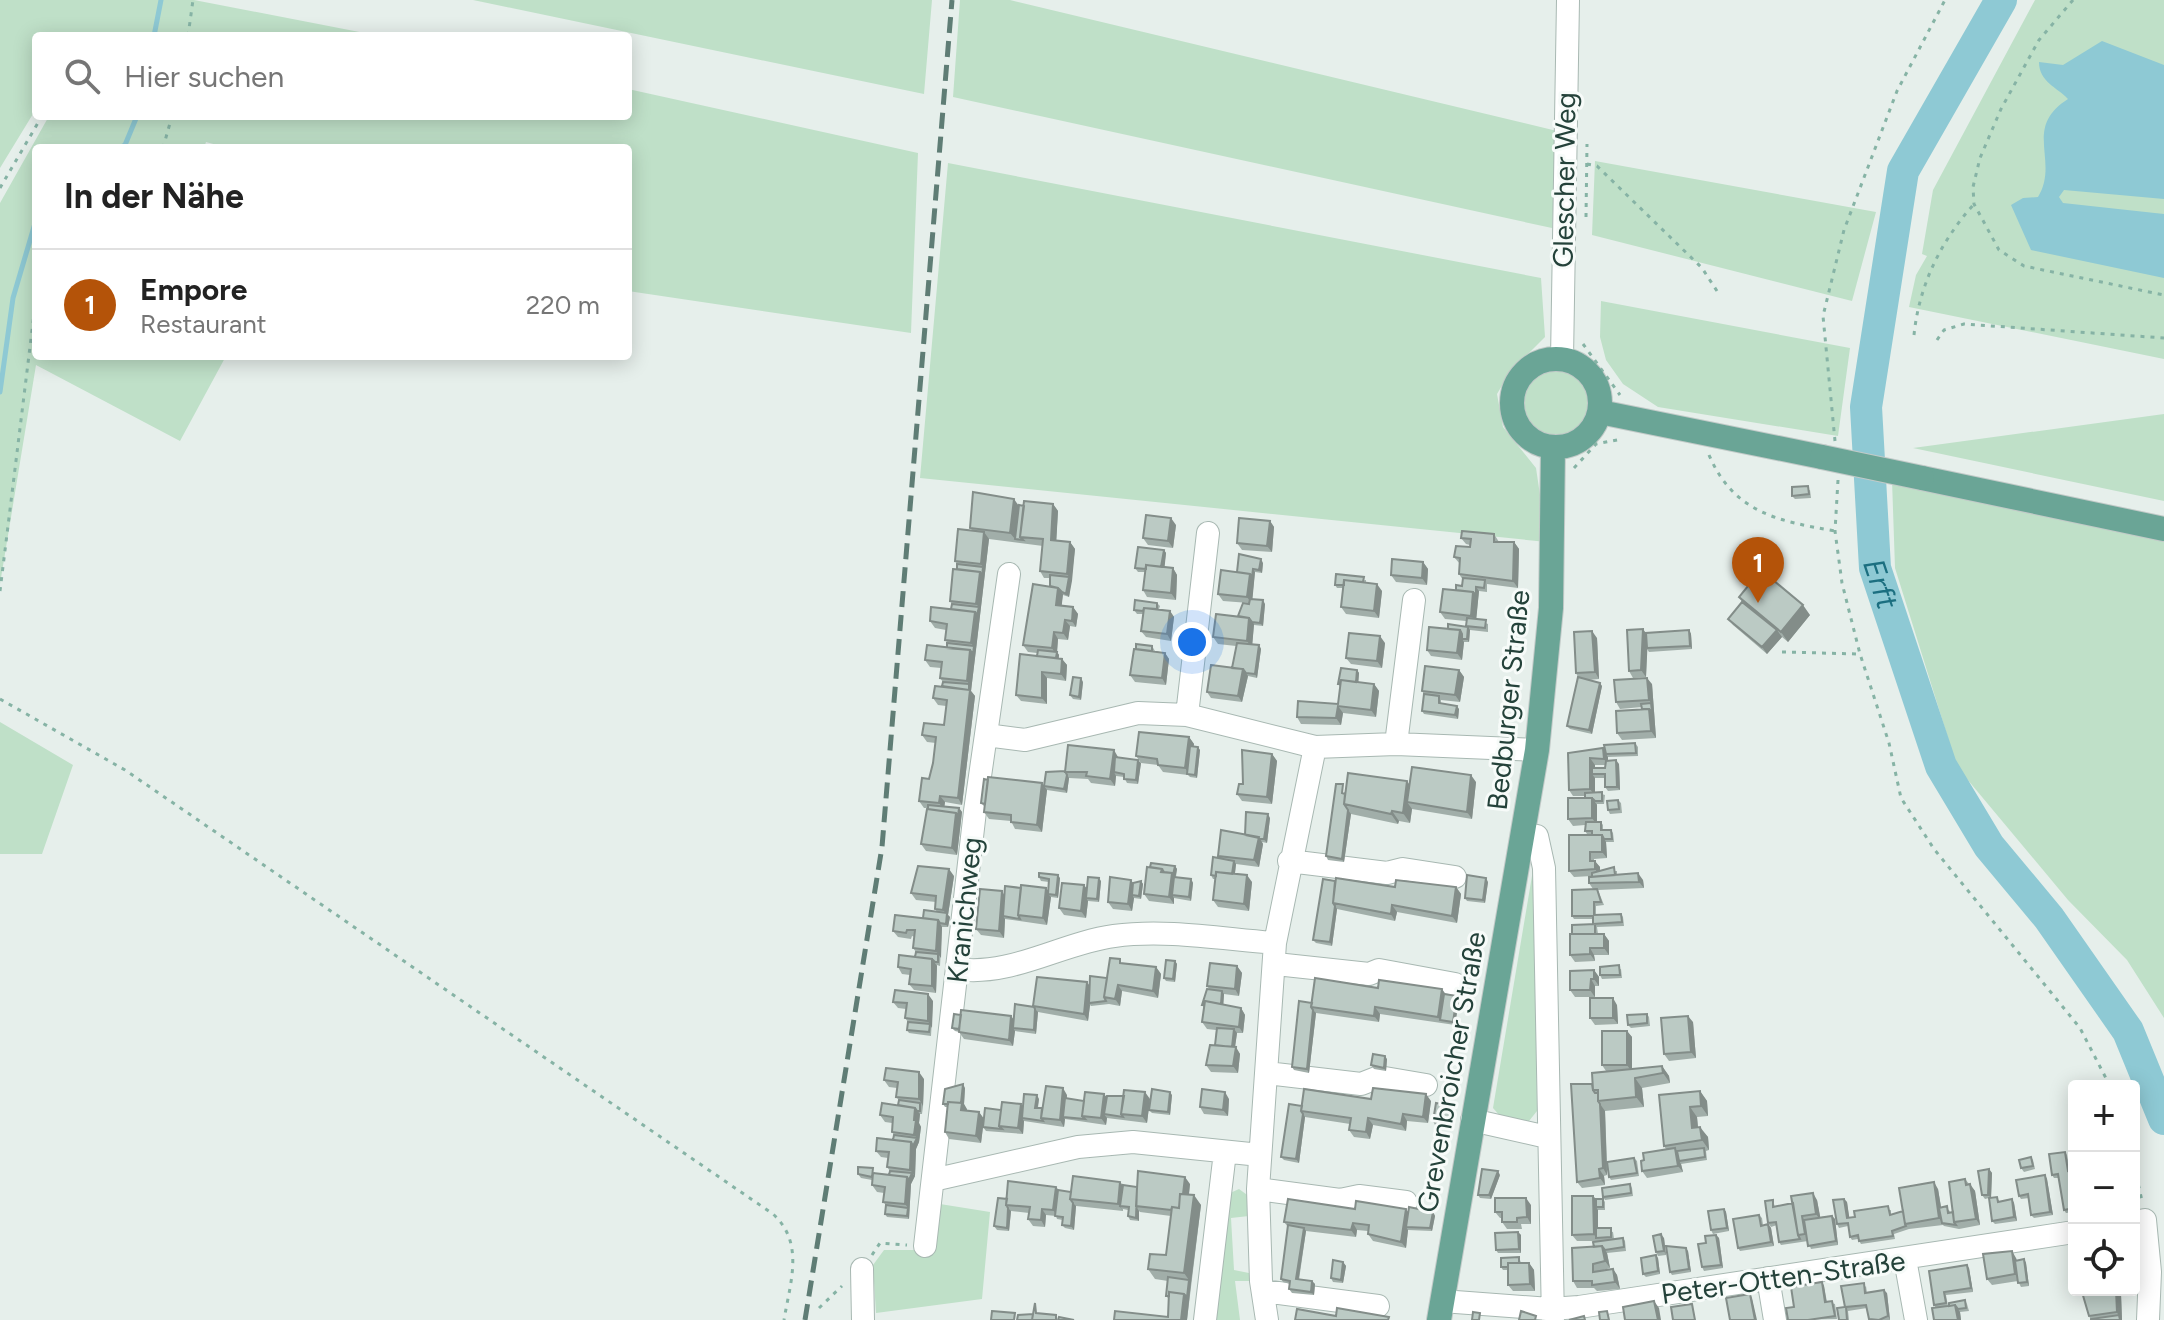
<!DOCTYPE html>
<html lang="de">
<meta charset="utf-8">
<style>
:root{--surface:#fff;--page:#f6f6f6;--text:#222;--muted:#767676;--line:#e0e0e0;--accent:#b45309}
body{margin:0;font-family:Figtree,sans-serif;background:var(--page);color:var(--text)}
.controls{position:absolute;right:24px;bottom:24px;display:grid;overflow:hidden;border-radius:8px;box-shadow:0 4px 20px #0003}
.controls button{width:72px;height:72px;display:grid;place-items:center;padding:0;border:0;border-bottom:2px solid var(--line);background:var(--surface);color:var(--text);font:40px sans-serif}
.you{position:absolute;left:1192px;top:642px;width:28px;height:28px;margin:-20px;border:6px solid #fff;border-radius:50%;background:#1a73e8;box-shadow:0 0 0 12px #1a73e833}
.badge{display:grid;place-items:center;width:52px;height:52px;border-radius:50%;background:var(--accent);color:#fff;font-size:26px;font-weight:700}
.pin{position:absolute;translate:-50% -66px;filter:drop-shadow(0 2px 4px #0008)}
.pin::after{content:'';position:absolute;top:42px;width:28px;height:24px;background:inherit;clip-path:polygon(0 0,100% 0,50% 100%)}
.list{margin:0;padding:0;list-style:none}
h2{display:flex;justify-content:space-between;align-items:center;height:104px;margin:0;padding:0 32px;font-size:34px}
h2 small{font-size:26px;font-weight:400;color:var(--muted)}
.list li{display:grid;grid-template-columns:52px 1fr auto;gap:24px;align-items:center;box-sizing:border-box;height:112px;padding:0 32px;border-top:2px solid var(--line)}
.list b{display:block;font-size:30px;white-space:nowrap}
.list p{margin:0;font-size:26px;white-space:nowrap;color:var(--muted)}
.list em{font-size:26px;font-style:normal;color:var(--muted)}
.icon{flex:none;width:44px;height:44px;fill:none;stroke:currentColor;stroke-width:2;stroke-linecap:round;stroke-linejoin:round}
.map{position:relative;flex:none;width:2164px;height:1320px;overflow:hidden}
.search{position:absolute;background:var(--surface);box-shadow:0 4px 20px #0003;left:32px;top:32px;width:600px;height:88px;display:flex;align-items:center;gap:20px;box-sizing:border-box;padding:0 28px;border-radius:8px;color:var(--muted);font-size:30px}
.panel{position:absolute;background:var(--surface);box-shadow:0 4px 20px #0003;left:32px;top:144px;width:600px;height:216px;border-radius:8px}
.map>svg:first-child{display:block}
.green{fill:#bfe0c8}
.water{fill:#8ec9d4}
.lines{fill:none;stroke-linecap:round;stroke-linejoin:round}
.stream{stroke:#8ec9d4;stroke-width:5}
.river{stroke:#8ec9d4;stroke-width:32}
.minor-casing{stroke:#a8b8b2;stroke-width:24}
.major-casing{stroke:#c2cac8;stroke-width:26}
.path{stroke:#86b3a5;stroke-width:3;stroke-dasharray:4 6;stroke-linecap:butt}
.minor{stroke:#fff;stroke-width:22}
.major{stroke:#6aa596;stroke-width:24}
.rail{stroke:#5f7d75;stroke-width:5;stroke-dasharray:16 8;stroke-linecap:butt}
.major-bridge-casing{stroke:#c2cac8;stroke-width:26;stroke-linecap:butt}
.major-bridge{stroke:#6aa596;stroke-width:24}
.wall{fill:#a1aea9;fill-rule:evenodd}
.shaded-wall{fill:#838d89}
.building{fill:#bbcac4;stroke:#838d89;stroke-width:2}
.labels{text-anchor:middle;stroke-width:6;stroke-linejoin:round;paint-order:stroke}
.street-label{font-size:28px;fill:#24423a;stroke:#f7fbf9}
.water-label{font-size:30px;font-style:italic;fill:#1c6f80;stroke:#f7fbf9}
</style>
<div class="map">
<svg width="2164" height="1320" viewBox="0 0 2164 1320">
<rect width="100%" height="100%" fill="#e6efeb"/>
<path class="green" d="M0,0H194L380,36H36V109L0,168Z
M473,0H932L924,94Z
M960,0H1010L1557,131L1552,228L953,97Z
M2035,0H2164V359L1909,307L1916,275L1927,256L1922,254L1933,190Z
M628,89L918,153L911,333L628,291V148H228L206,142L204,148H36V356H226L180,441L36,365L0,584V203L49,116H628Z
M1595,161L1876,212L1852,301L1592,235Z
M948,163L1541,278L1545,337L1510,372L1497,394L1503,427L1536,468L1547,542L920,478Z
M1601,301L1850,348L1838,436L1658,407L1623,384L1606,360L1600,337Z
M1522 403a34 34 0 1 1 68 0a34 34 0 1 1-68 0Z
M2164,414V501L1913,448Z
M1892,480L2164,537V1018L2127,960L2068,900L1957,767L1895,568Z
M0,722L73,765L42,854H0Z
M1534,864L1537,1111L1529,1121L1500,1116L1493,1108Z
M1239,1189L1250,1197L1249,1216L1231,1218L1234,1270L1249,1273L1250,1281H1235L1240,1320H1211L1228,1194Z
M940,1204L990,1212L982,1299L876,1313L873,1265L884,1250H934Z"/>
<path class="water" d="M2102,41L2164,65V199L2064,190L2059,197L2063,203L2164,214V278L2031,250L2011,205L2023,198L2038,197C2060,161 2022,128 2068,99C2057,87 2039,82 2039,62L2063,65Z"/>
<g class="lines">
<path class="stream" d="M154,36L161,0
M119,148L125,145L137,116
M0,392L13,298L36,220"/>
<path class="river" id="s1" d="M2001,0L1903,171L1866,407L1875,568L1941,766L1989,846L2049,918L2128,1031L2164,1119"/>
<g class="minor-casing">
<path id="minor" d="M1562,359L1568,0
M1187,715L1208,533
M986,735L1025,740L1138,713L1187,715L1315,747
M1396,744L1414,600
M1524,835L1537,836L1544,868L1553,1320
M1289,861L1387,873L1403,869L1455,877
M1276,964L1369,974L1379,970L1455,984
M957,969C1011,977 1061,943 1114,936C1166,929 1222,939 1275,943
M1267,1073L1361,1084L1379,1077L1426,1085
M1472,1120L1547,1137
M933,1180L1078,1147L1133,1142L1260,1155
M1258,1189L1340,1200L1359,1196L1406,1202
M2134,1222L2145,1220L2150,1272L2148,1320
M925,1246L975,811L1009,574
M1905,1259L1916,1320
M862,1269L863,1320
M1768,1278L1775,1320
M1263,1291L1378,1306
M1442,1301L1550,1309L1579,1307L2074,1232
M1205,1320L1225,1152
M1267,1320L1261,1281L1258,1189L1275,943L1315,747L1396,744L1537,750"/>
</g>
<g class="major-casing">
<path id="major" d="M1512 403a44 44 0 1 1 88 0a44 44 0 1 1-88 0Z
M1600,412L1822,457
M1922,478L2164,529
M1439,1320L1537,750L1551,608L1553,447"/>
</g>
<path class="path" d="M2073,0L2039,40L2001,109L1980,158L1973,187L1974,204L1999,250L2024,266L2164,295
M188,36L193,0
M163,148L172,116
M1587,164L1597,166L1702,268L1717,291
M0,188L42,116
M1586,217L1587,144
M1914,335C1919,285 1941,241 1974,204
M1937,340L1944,330L1964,324L2164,338
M1583,344L1620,395
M1835,441L1823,316L1844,230L1897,91L1945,0
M1709,455C1734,513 1778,521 1835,531
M1574,468L1596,444L1622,439
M1838,480L1835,531L1842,583L1860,654L1889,743L1901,798L1934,849L2080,1028L2110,1086
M0,591L36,298
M1782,652L1860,654
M0,699L125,770L773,1214C805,1243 790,1283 784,1320
M2134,1165L2142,1201
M872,1255L880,1243L907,1245
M819,1308L842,1286"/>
<use href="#minor" class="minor"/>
<use href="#major" class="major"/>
<path class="rail" d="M805,1320L882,847L952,0"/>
<g class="major-bridge-casing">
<path id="major-bridge" d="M1822,457L1922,478"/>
</g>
<use href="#major-bridge" class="major-bridge"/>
</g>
<path class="wall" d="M1810,490L1811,498L1795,499L1792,496Z
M1053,504L1058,511L1056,541L1070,542L1075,549L1069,597L1063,595L1061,606L1073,607L1078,614L1076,627L1070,626L1068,640L1058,639L1057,652L1059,655V658L1062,659L1067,665L1066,681L1047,678V704L1021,701L1016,695L1037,656V653L1028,652L1023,645L1050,586V578H1044L1040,571L1043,546L989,539L971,691L975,696L962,805L945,802L944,807L959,808L962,812L957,855L926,851L921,844L928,808H924L919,801L929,779L933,763L936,743L927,742L922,735L944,725L946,706L938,705L933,698L942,686L943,682L940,678L941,668L930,667L925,660L947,648L948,643L945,640L946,630L935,628L930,621L951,609L952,604L950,601L957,564L955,561L973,531L970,528L1019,505Z
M1270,521L1274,527L1272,552L1242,550L1237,543Z
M1176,525L1173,548L1148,545L1143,538Z
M1494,534L1499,542H1514L1519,549L1518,588L1487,584V592L1479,591L1476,619L1488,624V632L1470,630L1469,642H1464L1462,660L1431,656L1427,650L1448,629L1466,626V621L1445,619L1440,612L1456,590L1462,586L1463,580L1459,574L1460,564L1454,557L1470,547V545L1466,544L1461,538Z
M1164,550L1166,553L1164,567L1173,568L1177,575L1176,600L1147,597L1143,590L1145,572H1138L1135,568Z
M1423,562L1428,569L1427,585L1396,582L1391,575Z
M1263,563L1262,573L1255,572L1252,599L1265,604L1263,626L1254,625L1252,645H1259L1261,649L1257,678L1248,676L1242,702L1211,698L1207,692L1232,668L1236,646L1218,644L1213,637L1238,616L1249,603L1223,601L1218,594L1237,572Z
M1366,580V583L1382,591L1379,618L1346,614L1341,607L1343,588H1337L1335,585Z
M1739,597L1810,615L1788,642L1782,637L1767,654L1733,625L1728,619L1742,602Z
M1157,603L1160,606L1159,609L1170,611L1174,617L1171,641L1146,637L1141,631L1143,614H1137L1134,610Z
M1689,630L1691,634L1692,649L1649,652L1647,649L1646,677L1633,678L1629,671L1646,633Z
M1597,638L1599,679L1588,680L1602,686L1592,734L1570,729L1567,726L1578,677L1576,673Z
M1385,643L1382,668L1351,664L1346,658Z
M1152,646L1155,651L1165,653L1169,659L1166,685L1135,682L1130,675Z
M1357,670L1359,673L1358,682L1374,684L1379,691L1376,717L1343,713L1341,725L1301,724L1297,717L1338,704L1340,687L1338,684Z
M1459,670L1464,677L1460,702L1441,700V703L1459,709L1458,719L1424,714L1422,711L1424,694L1422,691Z
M1083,682L1081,700L1073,699L1070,695Z
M1652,684L1656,738L1622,740L1617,733L1642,709V707L1620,709L1616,702Z
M1189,737L1194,744L1193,746L1200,750L1197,778L1190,777L1188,775L1163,772L1158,765L1141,763L1136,756Z
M1635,743L1638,747V756L1608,757V761L1619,764L1620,790L1608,791L1605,787V778H1595V792L1605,795L1604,804H1597V822H1601L1603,825V830H1611L1613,833L1614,842H1606L1607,858L1594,859V861L1600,867V871H1617V875L1643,880L1644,888L1598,890L1604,905L1596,906V915L1621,914L1623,917L1624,926L1597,927L1598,934H1604L1609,941V955H1594L1595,961L1575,962L1570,955L1572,934L1593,924V919H1574L1572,916L1593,889L1589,883L1592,876L1574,877L1569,871L1592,834H1587L1585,831V825L1573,826L1568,819L1585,796H1573L1569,790L1568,753L1605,751ZM1595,765H1605V768H1595Z
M1272,754L1277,761L1272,804L1242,801L1237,794L1243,784Z
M1118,757L1141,763L1138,784L1127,783L1124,777L1116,776L1115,786L1091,783L1088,779L1069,778L1067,793L1047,790L1044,786L1065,771Z
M1476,782L1472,819L1412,809L1410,823L1399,821L1398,824L1351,814L1344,862L1328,860L1326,856L1346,788Z
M1042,783L1047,790L1042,832L1015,829L1011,821L989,819L984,812L985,807L981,803Z
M1618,800L1621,803L1622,813L1610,814L1608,810Z
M1270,818L1267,843L1262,842L1263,844L1259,867L1236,864L1235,874L1252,882L1249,911L1218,907L1213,900L1216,879H1213L1211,875L1220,858L1218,856Z
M1175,866L1177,869L1176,877L1191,879L1193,883L1191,901L1174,898V904L1149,901L1144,894Z
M954,876L948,915L950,917L948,927H942L940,966L937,965L936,993L914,990L909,984L910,975L902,974L898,967L915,957L916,952L913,948L915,937L912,936L911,939L898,937L893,931L937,912L935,909L936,902L916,900L911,893Z
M1039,877L1060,878L1058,898L1051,897L1047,925L1005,919L1004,938L981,935L976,929L1004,895L1021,888H1046L1048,891L1049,882L1041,881Z
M1323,879L1395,887H1456L1461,894L1457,923L1397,912L1395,921L1337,909L1332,946L1316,943L1313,940Z
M1101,881L1099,902L1088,901L1086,918L1064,915L1059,908L1084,885L1087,889Z
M1141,881L1143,884L1141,899L1134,898L1132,911L1113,909L1108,902L1133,883Z
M1488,882L1485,903L1467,901L1465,898Z
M1175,961L1177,964L1175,982L1166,981L1164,978Z
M1123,963L1156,967L1161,974L1158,998L1122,991L1120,1006L1109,1004L1091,1006L1090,1005L1088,1021L1038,1012L1036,1034L1015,1031L1013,1046L964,1039L959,1032L955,1031L952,1028L1011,1016L1014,1020L1034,1007L1090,986L1107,978Z
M1237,966L1242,973L1239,996L1224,994L1223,1005L1241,1008L1245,1015L1243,1033H1237L1235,1047L1240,1054L1238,1073L1211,1072L1206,1065L1215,1045L1216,1030L1207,1029L1202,1022L1204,1008L1202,1005L1210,990L1207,986Z
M1621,969L1622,978L1602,979L1600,975Z
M1594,970L1599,977V986H1595V997H1575L1570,990Z
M1378,988L1457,996L1459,1000L1455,1025L1380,1014L1379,1022L1316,1013L1309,1073L1294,1070L1292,1067L1312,1003Z
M933,1001L931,1036L909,1033L907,1030L908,1022L905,1018L906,1009L898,1008L893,1002Z
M1617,1005L1618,1024L1595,1025L1590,1018Z
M1647,1014L1649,1017L1650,1026L1631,1028L1628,1025Z
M1693,1022L1696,1058L1669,1061L1664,1054Z
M1627,1031L1632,1037V1069L1662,1066L1669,1076L1670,1083L1642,1088L1644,1107L1605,1111L1607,1162L1634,1158L1637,1161L1639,1176L1611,1180L1609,1177L1607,1163V1175L1604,1176L1605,1185L1582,1188L1577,1182L1592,1084L1606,1071L1602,1065Z
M1387,1059L1386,1071L1374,1069L1371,1065Z
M924,1079L923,1106L922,1114H920L919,1123L921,1127L919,1142L916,1149L915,1176L911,1184L909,1219L887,1217L885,1214L886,1205L883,1202L884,1193L877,1192L872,1185V1180L861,1178L858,1174L875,1172V1174L889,1175L890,1171L887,1167L888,1158L881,1157L876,1151L893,1140L894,1135L892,1132V1123L885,1122L880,1115L898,1105L899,1100L896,1097L897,1088L889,1087L884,1080Z
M965,1088L964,1104L967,1111L979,1112L984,1119L981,1143L949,1139L945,1132L948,1107H945L943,1104Z
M1700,1091L1707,1101L1708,1116L1697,1117L1698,1128L1708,1137L1709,1150L1706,1151L1707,1160L1681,1164L1683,1172L1647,1178L1642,1171L1644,1160L1666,1149L1664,1146Z
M1104,1094L1106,1097L1150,1099L1147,1123L1107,1118L1106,1125L1065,1119L1064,1127L1024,1121L1023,1134L986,1131L983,1127L1001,1110L1023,1107L1039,1099L1038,1108H1042L1067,1095V1098L1084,1101Z
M1172,1095L1170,1115L1152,1113L1149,1110Z
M1229,1099L1228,1116L1204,1114L1200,1107Z
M1371,1099L1431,1101L1428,1123L1407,1121L1406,1131L1373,1125L1370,1139L1354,1137L1349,1130L1350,1124L1305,1117L1299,1163L1284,1160L1281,1157L1302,1106Z
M1454,1109L1451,1127L1435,1125L1433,1121Z
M2065,1152L2067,1155L2070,1171L2074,1170V1212L2066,1213L2064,1210L2059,1178H2054L2052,1175Z
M2031,1157L2033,1160L2035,1169L2024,1172L2021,1168Z
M1989,1169L1992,1173L1991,1198L1997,1197L1999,1202L2012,1199L2014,1203L2017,1221L1995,1224L1992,1221L1989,1198L1985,1199L1982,1195Z
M1500,1175L1491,1199L1480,1198L1478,1195Z
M2045,1175L2047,1179L2053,1215L2034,1218L2031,1215L2029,1198L2021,1199L2019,1196Z
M1965,1179L1975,1191L1980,1225L1959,1229L1944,1226L1943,1225L1909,1229L1894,1234L1895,1239L1861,1244L1858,1239L1852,1240L1850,1237L1848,1226L1839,1228L1837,1224L1844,1199L1847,1202L1849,1218L1891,1210V1215L1903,1211L1938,1189L1941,1207L1949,1210L1950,1212H1953Z
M1120,1182L1123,1185L1137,1187L1190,1184L1189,1195L1201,1205L1187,1320L1168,1317L1169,1299L1166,1296L1168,1281L1155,1279L1148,1269L1166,1255L1171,1216L1140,1212L1139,1211V1221L1130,1220L1128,1216V1210L1123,1209V1211L1076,1206L1074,1230L1065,1228L1062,1225L1063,1220L1057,1219L1056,1216L1046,1215L1045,1227L1033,1226L1028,1219L1029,1213L1011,1211L1009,1231L997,1230L994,1226L1007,1199L1058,1190L1071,1192Z
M1630,1184L1632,1188L1633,1196L1605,1200L1603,1197Z
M1593,1196L1596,1199H1603L1605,1202V1210H1598V1228L1613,1232L1614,1239L1623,1238L1625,1241L1626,1251L1607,1253L1610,1268L1600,1271L1613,1269L1617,1275L1620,1289L1597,1291L1594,1288H1577L1573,1281L1594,1247L1600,1241H1577L1572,1235Z
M1817,1200L1820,1217L1832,1216L1835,1219L1838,1245L1811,1249L1808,1241L1781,1245L1779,1242L1777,1225L1771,1227L1768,1223L1775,1204V1206Z
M1531,1205V1224H1521L1522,1229H1507L1502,1222V1218H1500L1495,1212Z
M1355,1209H1406L1408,1212H1433L1435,1216L1432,1231L1408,1230L1406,1248L1373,1241L1368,1234V1231L1357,1230L1356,1237L1306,1231L1299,1280L1312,1281L1315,1284L1314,1295L1292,1293L1289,1289L1290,1284L1283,1282L1281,1279L1288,1227L1284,1222Z
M1724,1209L1726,1212L1729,1231L1713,1234L1711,1230Z
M1759,1215L1762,1218L1763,1225L1768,1224L1771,1228L1774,1246L1740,1251L1738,1248Z
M1518,1232L1521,1235V1253H1498L1496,1250Z
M1716,1235L1719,1238L1723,1268L1704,1271L1702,1267L1706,1243Z
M1664,1238L1666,1255L1658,1256L1656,1252Z
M1688,1251L1691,1272L1672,1275L1670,1272Z
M1519,1257L1521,1263H1529L1534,1270L1535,1291H1513L1508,1285V1270H1503L1501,1267Z
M1658,1258L1660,1274L1646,1277L1643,1274Z
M2016,1258L2017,1260L2024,1259L2026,1263L2029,1286L2021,1287L2018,1281L1992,1285L1987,1279Z
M1343,1262L1346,1266L1343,1283L1333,1282L1331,1278Z
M1969,1268L1973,1292L1946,1295L1948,1306L1965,1300L1967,1304L1969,1311L1960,1312L1961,1320H1934L1936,1308L1934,1305L1929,1271Z
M1822,1282L1824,1286L1827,1302L1835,1304L1837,1319L1788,1320L1794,1307Z
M1866,1286L1867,1293H1887L1890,1320H1869L1867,1308L1848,1311L1849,1320H1839L1845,1307Z
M2121,1294L2122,1320H2091L2089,1316Z"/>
<path class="shaded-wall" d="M1014,499L1021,509L1015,539L1010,533Z
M1053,504L1058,511L1056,547L1051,540Z
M1171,518L1176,525L1173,548L1168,541Z
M1270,521L1274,527L1272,552L1267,546Z
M984,532L989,539L976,650L971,643L975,612L979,607L976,604L980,572L983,567L981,564Z
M1070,542L1075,549L1072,581L1067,574Z
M1514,542L1519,549L1518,588L1513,581Z
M1164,550L1166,553L1164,573L1161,570Z
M1261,559L1263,563L1262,573L1259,570Z
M1423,562L1428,569L1427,585L1422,578Z
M1173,568L1177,575L1176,600L1171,593Z
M1253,569L1255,572L1252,604L1247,597L1250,574Z
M1069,577L1072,581L1069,597L1066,594Z
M1377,584L1382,591L1379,618L1374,611Z
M1476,587L1479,591L1476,622L1471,616L1473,592Z
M1058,588L1063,594L1061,612L1056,605Z
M1263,600L1265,604L1263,626L1260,623Z
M1803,605L1810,615L1788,642L1781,632Z
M1073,607L1078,614L1076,627L1072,621Z
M1170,611L1174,617L1171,641L1167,634Z
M1249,618L1254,624L1252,648L1247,641Z
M1065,620L1070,626L1068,640L1063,633Z
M1468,627L1470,630L1469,642L1467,639Z
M1643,629L1648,636L1646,677L1641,670Z
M1460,630L1464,637L1462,639L1464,642L1462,660L1457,653Z
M1689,630L1691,634L1692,649L1690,646Z
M1777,630L1782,637L1767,654L1762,647Z
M1592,631L1597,638L1599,679L1595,672Z
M1054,632L1058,639L1057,652L1059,655L1058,664L1056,661V655L1052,648Z
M1380,636L1385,643L1382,668L1377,661Z
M1259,645L1261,649L1257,678L1255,674Z
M974,646L976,650L971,691L975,696L962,805L958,798L969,684L967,681L970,650Z
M1165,653L1169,659L1166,685L1162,678Z
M1062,659L1067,665L1066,681L1061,674Z
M1243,669L1248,676L1242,702L1238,696Z
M1357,670L1359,673L1358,688L1355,685Z
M1459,670L1464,677L1460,702L1455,695Z
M1042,672L1047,678V704L1042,698Z
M1081,678L1083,682L1081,700L1079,697Z
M1647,678L1652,684L1656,738L1651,731L1649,709L1651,703L1649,700Z
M1600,683L1602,686L1592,734L1589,730Z
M1374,684L1379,691L1376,717L1371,710Z
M1338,706L1343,713L1341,725L1336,718Z
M1457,706L1459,709L1458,719L1455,715Z
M1189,737L1194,744L1190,775L1185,768Z
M1198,747L1200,750L1197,778L1195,775Z
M1603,748L1607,754H1606L1608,757V766L1604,759Z
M1114,750L1118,757L1114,772L1116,776L1115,786L1110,779Z
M1272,754L1277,761L1272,804L1267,797Z
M1590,758L1595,765V774H1592L1595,778V796L1590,789Z
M1138,760L1141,763L1138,784L1136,780Z
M1616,760L1619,764L1620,790L1617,787Z
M1067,775L1069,778L1067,793L1064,789Z
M1471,775L1476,782L1472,819L1467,812Z
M1407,781L1414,791L1407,802L1412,809L1410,823L1403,813Z
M1042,783L1047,790L1042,832L1037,825Z
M940,796L945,802L944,810L939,803Z
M1592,798L1597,805V825L1592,818Z
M959,808L962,812L957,855L952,848L956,813Z
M1348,810L1351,814L1344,862L1342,859Z
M1392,811L1399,821L1398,824L1391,814Z
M1268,814L1270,818L1267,843L1264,839Z
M1602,835L1606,842L1607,858L1602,852Z
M1259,837L1263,844L1259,867L1254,860Z
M1234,861L1236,864L1234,880L1232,877Z
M1595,861L1600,867V876L1595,869Z
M1175,866L1177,869L1172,895L1174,898V904L1169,897L1172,873Z
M949,869L954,876L948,915L950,917L948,927L946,924L947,915L943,910Z
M1638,873L1643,880L1644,888L1639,882Z
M1058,875L1060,878L1058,898L1056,895Z
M1247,875L1252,882L1249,911L1244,904Z
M1099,878L1101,881L1099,902L1097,899Z
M1486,878L1488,882L1485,903L1483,900Z
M1191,879L1193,883L1191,901L1189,897Z
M1131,880L1135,886L1132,895L1134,898L1132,911L1128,904Z
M1141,881L1143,884L1141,899L1139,896Z
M1084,885L1089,892L1086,898L1088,901L1086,918L1081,911Z
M1456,887L1461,894L1457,923L1452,916Z
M1046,888L1051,894H1048L1051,897L1047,925L1043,918Z
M1002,891L1006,898L1003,916L1005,919L1004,938L999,931Z
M1392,905L1397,912L1395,921L1391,914Z
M1335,906L1337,909L1332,946L1330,942Z
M938,920L942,927L941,958L936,951Z
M1604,934L1609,941V955L1604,948Z
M1590,948L1594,955L1595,961L1590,954Z
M932,959L937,966L936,993L932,986Z
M1175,961L1177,964L1175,982L1173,979Z
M1237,966L1242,973L1239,996L1235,989Z
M1156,967L1161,974L1158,998L1153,991Z
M1594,970L1599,977V986L1594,979Z
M1591,979L1595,986V997L1590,990Z
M1087,982L1092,989L1089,1003L1090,1005L1088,1021L1084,1014Z
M1118,985L1122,991L1120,1006L1115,999Z
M1442,989L1447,996L1440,1020L1438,1017Z
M1222,991L1224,994L1223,1010L1221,1006Z
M928,994L933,1001L932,1028L928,1021Z
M1457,996L1459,1000L1455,1025L1453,1022Z
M1613,998L1617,1005L1618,1024L1613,1018Z
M1375,1007L1380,1014L1379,1022L1374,1016Z
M1241,1008L1245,1015L1243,1033L1239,1027Z
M1035,1009L1038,1012L1036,1034L1034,1030Z
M1313,1010L1316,1013L1309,1073L1307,1069Z
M1011,1016L1016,1023L1013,1028L1015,1031L1013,1046L1009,1040Z
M1688,1016L1693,1022L1696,1058L1691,1052Z
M1234,1029L1237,1033L1234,1054L1232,1050Z
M1627,1031L1632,1037V1072L1627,1065Z
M1236,1047L1240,1054L1238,1073L1233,1066Z
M1385,1056L1387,1059L1386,1071L1384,1068Z
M1662,1066L1669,1076L1670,1083L1663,1073Z
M919,1072L924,1079L923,1106L919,1099Z
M1635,1078L1642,1088L1644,1107L1636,1097Z
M963,1084L965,1088L964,1104L967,1109L966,1117L961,1110V1106Z
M1063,1088L1067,1095L1065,1117H1063L1065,1119L1064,1127L1060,1120Z
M1700,1091L1707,1101L1708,1116L1701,1106Z
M1145,1092L1150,1099L1147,1123L1142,1116Z
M1170,1092L1172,1095L1170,1115L1168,1112Z
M1225,1092L1229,1099L1228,1116L1223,1110Z
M1104,1094L1109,1100L1104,1114L1107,1118L1106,1125L1101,1118Z
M1426,1094L1431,1101L1428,1123L1423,1117Z
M1037,1095L1039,1099L1037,1111L1035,1108Z
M1021,1104L1025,1111L1022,1118L1024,1121L1023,1134L1018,1128Z
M1600,1104L1605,1111L1607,1175L1603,1168Z
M1452,1106L1454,1109L1451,1127L1449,1124Z
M1690,1107L1697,1117L1699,1138L1692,1128Z
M915,1108L920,1114L919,1123L921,1127L919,1142L916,1149L913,1146L917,1138L914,1135V1120Z
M979,1112L984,1119L981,1143L976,1136Z
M1303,1114L1305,1117L1299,1163L1296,1159Z
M1403,1114L1407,1121L1406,1131L1401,1124Z
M1368,1118L1373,1125L1370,1139L1366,1132Z
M1700,1127L1708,1137L1709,1150L1702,1140Z
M911,1142L916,1149L915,1176L910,1170Z
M1675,1148L1679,1155V1161L1681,1164L1683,1172L1678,1166Z
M1599,1169L1604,1176L1605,1185L1600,1178Z
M1989,1169L1992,1173L1991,1198L1988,1195Z
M1498,1171L1500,1175L1491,1199L1489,1195Z
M912,1173L915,1176L911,1184L909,1219L907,1216L908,1208L905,1204L907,1177Z
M2045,1175L2047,1179L2053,1215L2050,1212Z
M1185,1177L1190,1184L1186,1218L1181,1211Z
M1120,1182L1125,1189L1120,1206L1123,1211L1118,1204Z
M1934,1182L1938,1189L1944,1225L1939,1218Z
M1970,1184L1975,1191L1980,1225L1976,1219Z
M1056,1187L1061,1193L1058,1217L1053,1210Z
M1813,1193L1817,1200L1821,1221L1816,1214Z
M1194,1195L1201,1205L1191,1283L1184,1273Z
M1593,1196L1598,1202L1596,1207L1598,1210V1237L1596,1238L1594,1234Z
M1526,1198L1531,1205V1224L1527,1217Z
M1844,1199L1847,1202L1850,1222L1847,1218Z
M2012,1199L2014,1203L2017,1221L2014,1217Z
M1073,1203L1076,1206L1074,1230L1071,1226Z
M1008,1208L1011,1211L1009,1231L1007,1228Z
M1137,1208L1139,1211V1221L1136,1218Z
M1042,1209L1046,1215L1045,1227L1041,1220Z
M1406,1209L1410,1215L1406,1227L1408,1230L1406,1248L1401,1242Z
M1724,1209L1726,1212L1729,1231L1727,1228Z
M1433,1212L1435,1216L1432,1231L1430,1228Z
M1832,1216L1835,1219L1838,1245L1836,1241Z
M1353,1223L1357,1230L1356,1237L1351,1230Z
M1768,1224L1771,1228L1774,1246L1771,1242Z
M1304,1228L1306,1231L1298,1283L1296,1279Z
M1518,1232L1521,1235V1253L1519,1249Z
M1661,1234L1664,1238L1666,1255L1664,1251Z
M1716,1235L1719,1238L1723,1268L1721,1265Z
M1602,1246L1607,1253L1610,1268L1605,1261Z
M1686,1248L1688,1251L1691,1272L1689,1269Z
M2012,1251L2016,1258L2020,1281L2015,1274Z
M1656,1255L1658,1258L1660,1274L1658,1271Z
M2024,1259L2026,1263L2029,1286L2027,1282Z
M1343,1262L1346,1266L1343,1283L1341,1280Z
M1529,1263L1534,1270L1535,1291L1530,1284Z
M1967,1265L1969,1268L1973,1292L1971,1288Z
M1613,1269L1617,1275L1620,1289L1615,1282Z
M1189,1280L1191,1283L1187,1320H1181L1184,1294Z
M1312,1281L1315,1284L1314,1295L1311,1292Z
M1822,1282L1824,1286L1827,1305L1825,1302Z
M1884,1290L1887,1293L1890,1320L1888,1316Z
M2116,1290H2118L2121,1294L2122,1320H2120L2117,1312Z
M1750,1294L1752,1298L1757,1320H1755Z
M1654,1301L1659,1308L1661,1320H1658Z
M1955,1305L1960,1312L1961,1320H1958Z"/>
<path class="building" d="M1808,486L1809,494L1792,496V487Z
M973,492L1014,499L1010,533L970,528Z
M1024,501L1053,504L1051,540L1070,542L1067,574L1040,571L1043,539L1020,537Z
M1019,505L1024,506L1020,537L1023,540L1015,539Z
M1146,515L1171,518L1168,541L1143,538Z
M1239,518L1270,521L1267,546L1237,543Z
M958,529L984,532L981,564L955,561Z
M1462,531L1494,534V542H1514L1513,581L1459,574L1460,558L1454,557L1456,546L1470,547L1471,539L1461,538Z
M1138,547L1164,550L1161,567L1146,565V569L1135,568Z
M1239,554L1261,559L1259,570L1253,569L1252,577L1250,574L1237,572Z
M1392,559L1423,562L1422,578L1391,575Z
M957,564L983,567L982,576L980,572L957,569Z
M1146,565L1173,568L1171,593L1143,590Z
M953,569L980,572L976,604L950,601Z
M1221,570L1250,574L1247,597L1218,594Z
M1761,570L1803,605L1781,632L1739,597Z
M1336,574L1364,577L1363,582L1344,580V585H1335Z
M1050,575L1069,577L1066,594L1062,592L1058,588L1050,586Z
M1463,578L1485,580L1484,588L1476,587V595L1473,592L1456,590V585L1462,586Z
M1344,580L1377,584L1374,611L1341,607Z
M1033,584L1058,588L1056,605L1073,607L1072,621L1065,620L1063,633L1054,632L1052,648L1023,645Z
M1443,589L1473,592L1471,616L1440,612Z
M1250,599L1263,600L1260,623L1252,622L1249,618L1238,616L1243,603L1249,604Z
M1135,600L1157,603V609L1144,608L1143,611L1134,610Z
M1742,602L1777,630L1762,647L1728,619Z
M952,604L979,607L977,615L975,612L951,609Z
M931,607L975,612L971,643L945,640L947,624L930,621Z
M1144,608L1170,611L1167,634L1141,631Z
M1216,614L1249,618L1247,641L1213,637Z
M1467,618L1486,620L1485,628L1466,626Z
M1448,624L1468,627L1467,639H1462V634L1460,630L1448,629Z
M1429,627L1460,630L1457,653L1427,650Z
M1643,629L1641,670L1629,671L1627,630Z
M1689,630L1690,646L1647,648L1646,633Z
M1592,631L1595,672L1576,673L1574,632Z
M1349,633L1380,636L1377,661L1346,658Z
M947,643L974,646L973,654L970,650L947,648Z
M1237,643L1259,645L1255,674L1246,673L1243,669L1232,668Z
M1136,644L1152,646V651L1136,649Z
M927,645L970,650L967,681L940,678L942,662L925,660Z
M1134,649L1165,653L1162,678L1130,675Z
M1038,650L1057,652L1056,658L1037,656Z
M1020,654L1062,659L1061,674L1042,672V698L1016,695Z
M1211,665L1243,669L1238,696L1207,692Z
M1425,666L1459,670L1455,695L1422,691Z
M1341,668L1357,670L1356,682L1341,680L1340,684H1338Z
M1073,677L1081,678L1079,697L1070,695Z
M1578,677L1600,683L1589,730L1567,726Z
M1647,678L1649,700L1616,702L1614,680Z
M1341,680L1374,684L1371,710L1338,706L1336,718L1297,717L1298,701L1338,704Z
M943,682L969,684V690L942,686Z
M935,686L970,690L958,798L940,796L939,803L919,801L922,778L929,779L933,763L936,737L922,735L924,723L944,725L947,700L933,698Z
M1424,694L1439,696V703L1457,706L1455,715L1422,711Z
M1651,703L1652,712L1649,709H1642L1641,704Z
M1649,709L1651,731L1617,733L1616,711Z
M1139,732L1189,737L1185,768L1158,765L1157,759L1136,756Z
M1635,743L1636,753L1606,754L1604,745Z
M1068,745L1114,750L1110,779L1086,776L1087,772H1065Z
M1190,746L1198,747L1195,775L1187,774Z
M1603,748L1604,759L1590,758V789L1569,790L1568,753Z
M1242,750L1272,754L1267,797L1237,794L1239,784H1243Z
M1115,757L1138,760L1136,780L1124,779V774L1114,772Z
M1616,760L1617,787H1605V774H1592V768H1605L1606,761Z
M1412,767L1471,775L1467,812L1407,802Z
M1065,771L1067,775L1064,789L1044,786L1046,772Z
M1348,773L1407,781L1403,813L1392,811L1391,814L1344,804Z
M988,777L1042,783L1037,825L1011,822V815L984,812Z
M984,779L988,780L985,804L981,803Z
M1336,784H1343L1342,793L1345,794L1344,804L1348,810L1342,859L1326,856Z
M1602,792V801H1595L1592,798H1585V793Z
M1568,798H1592V818L1568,819Z
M1618,800L1619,809L1608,810L1607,801Z
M928,805L959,808L958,816L956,813L928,809Z
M927,809L956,813L952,848L921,844Z
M1246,812L1268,814L1264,839L1245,835Z
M1586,822H1601V830H1611L1612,839H1604L1602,835H1592V831H1585Z
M1221,830L1259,837L1254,860L1218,856Z
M1569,835H1602V852H1590V861H1595V869L1569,871Z
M1213,857L1234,861L1232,874L1216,872V876L1211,875Z
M1151,863L1175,866L1173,875L1172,873L1164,872L1162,869L1150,867Z
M918,866L949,869L943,910L935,909L936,896L911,893Z
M1147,867L1162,869L1161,872L1172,873L1169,897L1144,894Z
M1614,867L1615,875L1592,877V873Z
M1216,872L1247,875L1244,904L1213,900Z
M1039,873L1058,875L1056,895L1048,894L1049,879L1039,877Z
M1638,873L1639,882L1589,883V877Z
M1467,875L1486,878L1483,900L1465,898Z
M1088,877L1099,878L1097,899L1086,898Z
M1110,877L1131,880L1128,904L1108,902Z
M1174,877L1191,879L1189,897L1172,895Z
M1336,878L1395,887L1396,880L1456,887L1452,916L1392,905L1391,914L1333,903Z
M1323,879L1335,881L1333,903L1335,906L1330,942L1313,940Z
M1141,881L1139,896L1132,895L1133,883Z
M1062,883L1084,885L1081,911L1059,908Z
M1021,885L1046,888L1043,918L1018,915Z
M1005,886L1021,888L1018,915L1020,919L1003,916Z
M980,889L1002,891L999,931L976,929Z
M1597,889L1601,902H1594V915L1621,914L1622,922L1593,924V916H1572V890Z
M924,910L947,913L946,924L940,923L938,920L923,918Z
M895,915L938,920L936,951L913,948L915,930H907L906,933L893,931Z
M1595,924V934H1572V925Z
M1570,934H1604V948H1590V954L1570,955Z
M916,952L938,954V962H935L932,959L915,957Z
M899,955L932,959V986L909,984L911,969L898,967Z
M1110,958L1120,959V963L1156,967L1153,991L1118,985L1115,999L1104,997Z
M1166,960L1175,961L1173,979L1164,978Z
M1210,963L1237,966L1235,989L1207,986Z
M1619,965L1620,975H1600V967Z
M1594,970V979H1591L1590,990H1570V971Z
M1090,976L1107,978L1104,997L1106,1001L1089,1003Z
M1037,977L1087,982L1084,1014L1033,1006Z
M1315,978L1378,988L1379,980L1442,989L1438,1017L1375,1007L1374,1016L1311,1007Z
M1207,989L1222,991L1221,1004L1205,1001L1204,1005H1202Z
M895,990L928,994V1021L905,1018L907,1003L893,1002Z
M1444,994L1457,996L1453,1022L1440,1020Z
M1590,998H1613V1018H1590Z
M1205,1001L1241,1008L1239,1027L1202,1022Z
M1299,1001L1312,1003L1311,1007L1313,1010L1307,1069L1292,1067Z
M1015,1004L1034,1007L1035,1009L1034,1030L1013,1028Z
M961,1010L1011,1016L1009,1040L959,1032Z
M954,1014L961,1015L959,1029L952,1028Z
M1647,1014V1023L1628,1025L1627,1015Z
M1688,1016L1691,1052L1664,1054L1661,1018Z
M908,1022L930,1024L929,1032L907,1030Z
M1217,1028L1234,1029L1232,1047L1215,1045Z
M1602,1031H1627V1065H1602Z
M1210,1045L1236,1047L1233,1066L1206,1065Z
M1373,1054L1385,1056L1384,1068L1371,1065Z
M1662,1066L1663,1073L1635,1078L1636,1097L1598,1101V1090H1593L1592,1073Z
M886,1068L919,1072V1099L896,1097L898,1082L884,1080Z
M963,1084L961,1103L948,1102V1104H943L945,1089Z
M1571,1084H1592L1593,1090L1595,1093H1598V1101L1600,1104L1603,1168L1599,1169L1600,1178L1577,1182Z
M1046,1086L1063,1088L1060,1120L1041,1118Z
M1373,1088L1426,1094L1423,1117L1403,1114L1401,1124L1368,1118L1366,1132L1349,1130L1351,1118L1301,1111L1304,1089L1371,1099Z
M1152,1089L1170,1092L1168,1112L1149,1110Z
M1202,1089L1225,1092L1223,1110L1200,1107Z
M1124,1090L1145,1092L1142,1116L1121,1114Z
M1700,1091L1701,1106L1690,1107L1692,1128L1700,1127L1702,1140L1664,1146L1659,1095Z
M1085,1092L1104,1094L1101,1118L1082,1116Z
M1024,1094L1037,1095L1035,1108H1042L1041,1118L1043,1121L1022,1118Z
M1107,1096H1124L1121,1114L1123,1117L1104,1114Z
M1065,1098L1084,1101L1082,1116L1085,1119L1063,1117Z
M899,1100L920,1103V1111H917L915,1108L898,1105Z
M948,1102L962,1103L961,1110L979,1112L976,1136L945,1132Z
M1002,1102L1021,1104L1018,1128L999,1126Z
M882,1103L915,1108L914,1120H916L914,1135L892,1132L893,1117L880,1115Z
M1436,1103L1452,1106L1449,1124L1433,1121Z
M1289,1104L1302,1106L1301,1111L1303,1114L1296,1159L1281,1157Z
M985,1108L1001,1110L999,1126L1002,1129L983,1127Z
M894,1135L917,1138L913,1146L911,1142L893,1140Z
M877,1138L911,1142L910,1170L887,1167L889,1152L876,1151Z
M1675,1148L1678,1166L1642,1171L1641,1161L1644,1160L1643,1153Z
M1704,1148L1705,1157L1679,1161L1677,1151Z
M2065,1152L2068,1171L2074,1170V1208L2064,1210L2058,1174L2052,1175L2049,1154Z
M2031,1157L2033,1166L2021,1168L2019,1160Z
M1634,1158L1637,1173L1609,1177L1607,1162Z
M858,1167L873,1168L872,1177L858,1174Z
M1482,1169L1498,1171L1489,1195H1478Z
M1989,1169L1988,1195H1982L1978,1171Z
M890,1171L912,1173L909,1180L907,1177L889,1175Z
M1138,1171L1185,1177L1183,1194H1180L1179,1208L1172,1207L1171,1210L1136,1206Z
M873,1173L907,1177L905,1204L883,1202L885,1187L872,1185Z
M2045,1175L2050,1212L2031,1215L2028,1194L2019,1196L2016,1180Z
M1073,1176L1120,1182L1118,1204L1070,1199Z
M1965,1179L1966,1185L1970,1184L1976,1219L1954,1222L1949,1182Z
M1008,1181L1056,1187L1053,1210L1042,1209L1041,1220L1028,1219L1030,1207L1006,1205Z
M1934,1182L1939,1218L1905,1224L1899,1188Z
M1630,1184L1631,1193L1603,1197L1602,1188Z
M1123,1185L1137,1187L1136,1218L1128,1216L1129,1207L1120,1206Z
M1058,1190L1071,1192L1070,1199L1073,1203L1071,1226L1062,1225L1063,1217L1055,1216Z
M1813,1193L1816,1214L1802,1216L1805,1234L1798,1235L1791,1196Z
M1180,1194L1194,1195L1184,1273L1148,1269L1150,1254L1166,1255L1172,1207L1179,1208Z
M1572,1196H1593L1594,1234L1572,1235Z
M1997,1197L1998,1202L2012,1199L2014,1217L1992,1221L1989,1198Z
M998,1198L1007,1199L1006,1205L1008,1208L1007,1228L994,1226Z
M1495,1198H1526L1527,1217L1517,1218V1222H1502V1212H1495Z
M1288,1199L1355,1209L1356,1201L1406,1209L1401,1242L1368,1234L1369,1225L1353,1223L1351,1230L1284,1222Z
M1596,1199H1603V1207H1596Z
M1844,1199L1847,1218L1855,1217L1854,1211L1888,1206L1890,1215L1903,1211L1905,1224L1906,1226L1892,1231L1893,1236L1859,1241L1858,1235L1850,1237L1848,1223L1837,1224L1833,1200Z
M1773,1200V1207L1793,1203L1798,1235L1800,1239L1779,1242L1776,1222L1768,1223L1765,1201Z
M886,1205L908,1208L907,1216L885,1214Z
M1947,1206L1948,1213L1953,1212L1954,1222L1956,1225L1942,1223L1939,1208Z
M1409,1207L1433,1212L1430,1228L1406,1227Z
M1724,1209L1727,1228L1711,1230L1708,1211Z
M1759,1215L1761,1226L1768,1224L1771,1242L1738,1248L1733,1219Z
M1832,1216L1836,1241L1808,1246L1804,1220Z
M1288,1225L1304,1228L1296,1279L1312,1281L1311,1292L1289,1289L1290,1281L1281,1279Z
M1596,1228H1611V1237L1596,1238Z
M1518,1232L1519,1249L1496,1250L1495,1233Z
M1661,1234L1664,1251L1656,1252L1653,1236Z
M1716,1235L1721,1265L1702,1267L1698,1244L1706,1243L1705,1236Z
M1623,1238L1624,1247L1605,1250L1602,1246L1594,1247L1593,1242Z
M1602,1246L1605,1261L1593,1264V1272L1613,1269L1615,1282L1592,1285V1281H1573L1572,1248Z
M1666,1246L1686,1248L1689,1269L1670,1272Z
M2012,1251L2015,1274L1987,1279L1983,1254Z
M1656,1255L1658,1271L1643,1274L1641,1258Z
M1519,1257V1263H1508V1267H1501V1258Z
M2024,1259L2027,1282L2018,1283L2015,1261Z
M1333,1260L1343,1262L1341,1280L1331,1278Z
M1508,1263H1529L1530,1284L1508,1285Z
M1967,1265L1971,1288L1944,1292L1946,1303L1934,1305L1929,1271Z
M1168,1277L1189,1280L1187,1297L1184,1294L1169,1292V1296H1166Z
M1822,1282L1825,1302L1832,1301L1835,1316L1808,1320H1788L1786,1308L1794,1307L1791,1287Z
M1864,1283L1865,1293L1884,1290L1888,1316L1879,1320L1869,1319L1866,1305L1846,1307L1847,1320H1839L1837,1308L1845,1307L1841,1286Z
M2098,1290H2116L2117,1312L2089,1316L2082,1292Z
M1169,1292L1184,1294L1181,1320H1114L1115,1311L1168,1317Z
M1750,1294L1755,1320H1730L1726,1298Z
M1965,1300L1966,1308L1958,1309L1955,1305L1949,1306V1303Z
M1654,1301L1658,1320H1625L1623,1307Z
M1035,1303L1036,1313L1056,1315V1320H1032Z
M1692,1304L1695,1320H1673L1671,1307Z
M1955,1305L1958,1320H1934L1932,1308Z
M1337,1308L1389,1317L1388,1320H1295L1297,1309L1336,1316Z
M992,1311L1015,1313L1014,1320H991Z
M1521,1311L1536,1316L1535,1320H1519Z
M1607,1311L1609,1320H1600L1599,1312Z
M1473,1312L1480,1313L1479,1320H1472Z
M1033,1314L1032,1320H1017L1018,1315Z
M2119,1315L2120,1320H2091V1319Z
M1584,1316L1585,1320H1569Z
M1059,1317L1074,1320H1058Z"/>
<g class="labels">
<g class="street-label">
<text transform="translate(1564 180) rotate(-89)" y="10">Glescher Weg</text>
<text transform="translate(1508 700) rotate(-84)" y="10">Bedburger Straße</text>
<text transform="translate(964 910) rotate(-84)" y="10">Kranichweg</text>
<text transform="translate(1451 1072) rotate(-80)" y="10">Grevenbroicher Straße</text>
<text transform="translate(1783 1277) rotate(-8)" y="10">Peter-Otten-Straße</text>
</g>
<g class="water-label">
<text dy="10" stroke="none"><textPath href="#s1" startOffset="614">Erft</textPath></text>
</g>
</g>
</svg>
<div class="controls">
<button>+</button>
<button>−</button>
<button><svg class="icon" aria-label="locate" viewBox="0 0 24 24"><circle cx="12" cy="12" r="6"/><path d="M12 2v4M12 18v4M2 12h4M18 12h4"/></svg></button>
</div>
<div class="you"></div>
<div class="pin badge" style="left:1758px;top:603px">1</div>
<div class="search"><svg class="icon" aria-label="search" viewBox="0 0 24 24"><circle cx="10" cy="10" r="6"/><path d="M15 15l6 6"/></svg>Hier suchen</div>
<section class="panel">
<h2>In der Nähe<small></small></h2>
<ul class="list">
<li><span class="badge">1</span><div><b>Empore</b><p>Restaurant</p></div><em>220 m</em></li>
</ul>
</section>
</div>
